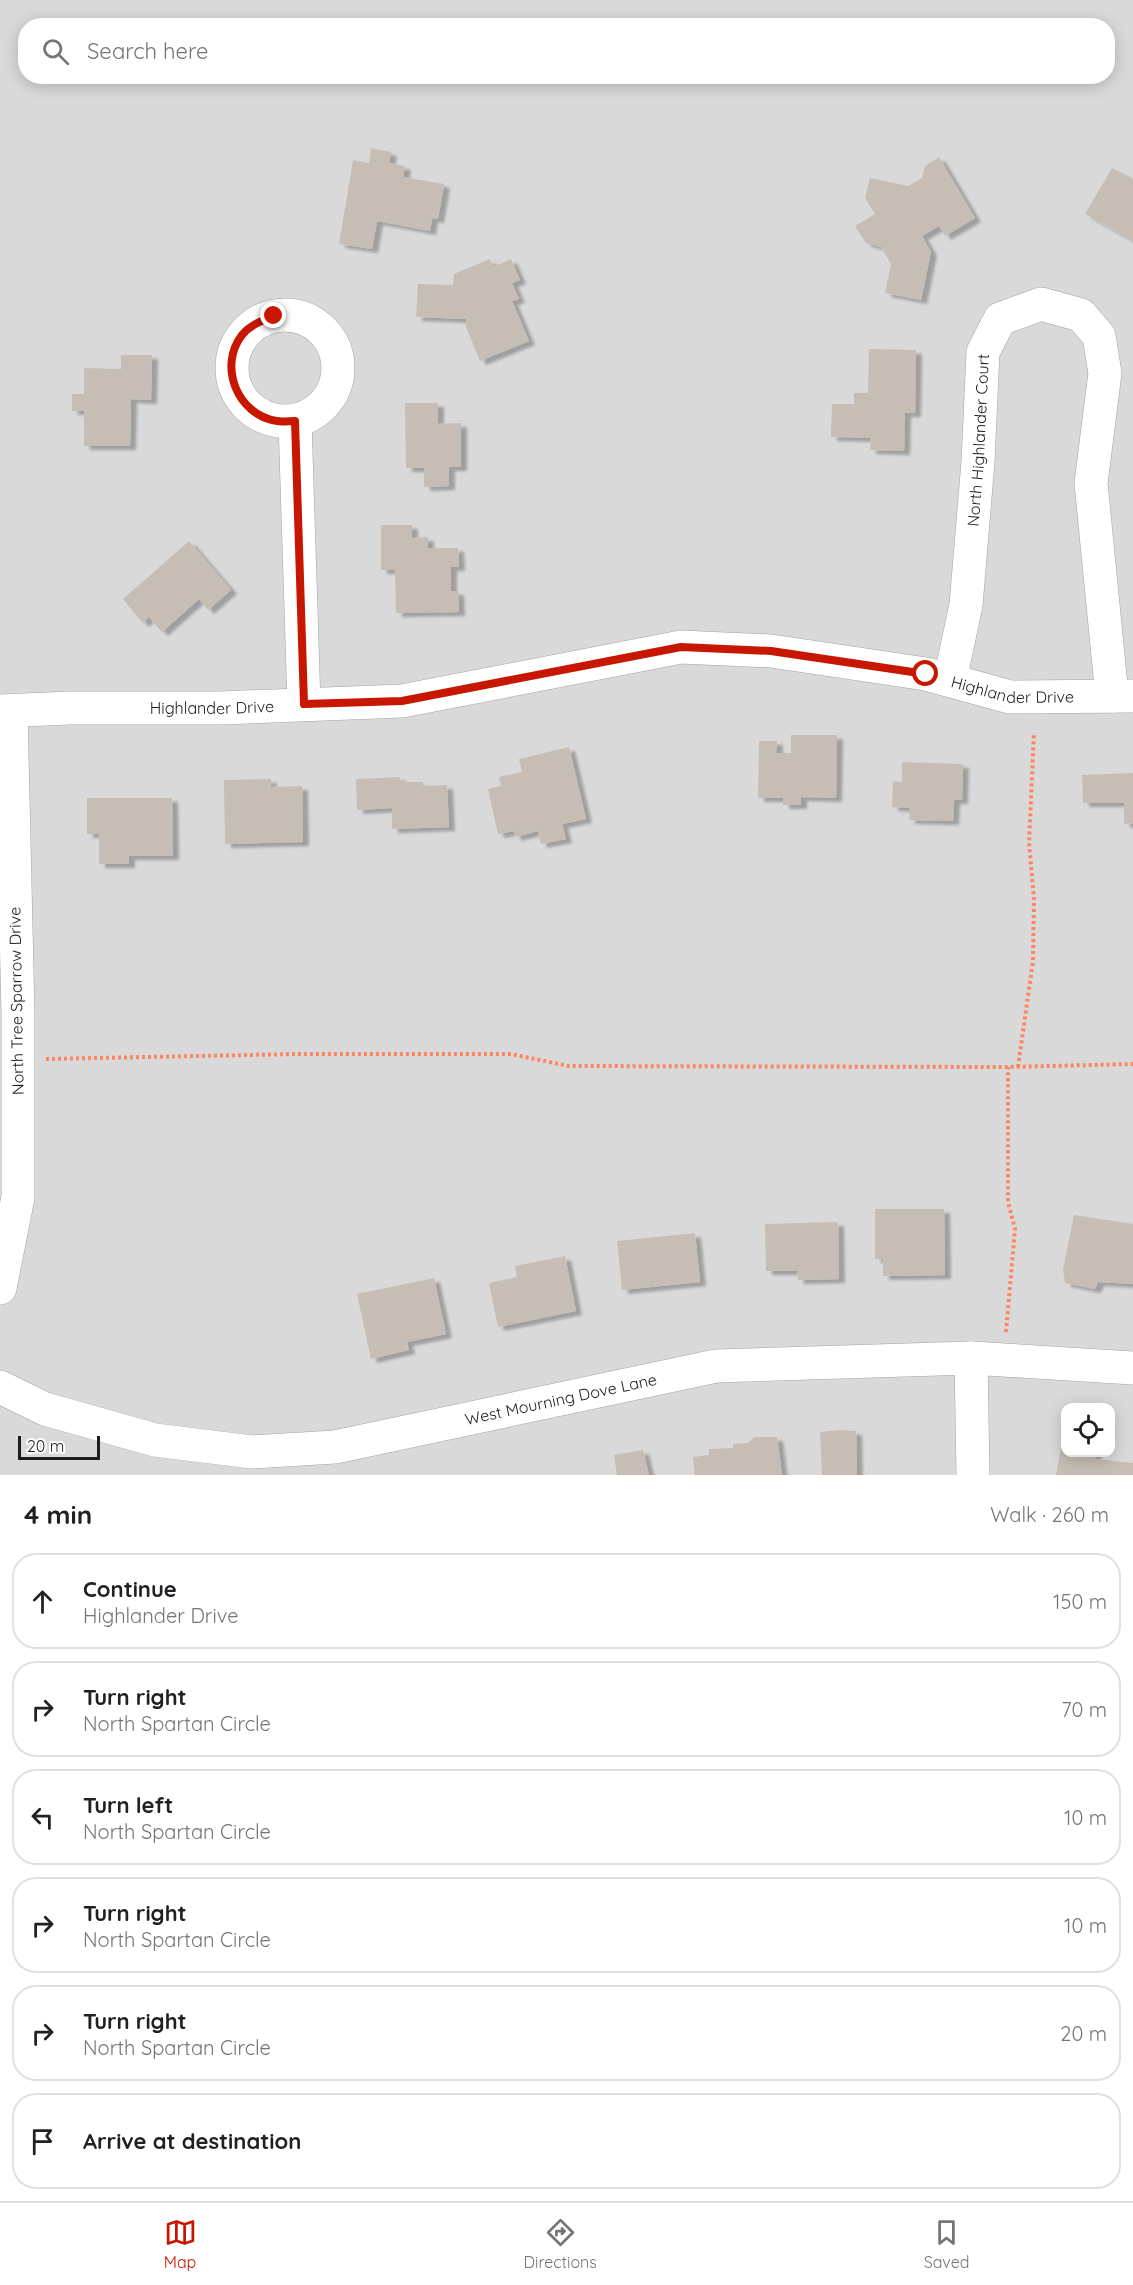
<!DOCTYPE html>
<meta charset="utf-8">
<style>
:root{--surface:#fff;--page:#f6f6f6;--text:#202124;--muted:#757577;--line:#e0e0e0;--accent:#c81700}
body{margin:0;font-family:Quicksand,sans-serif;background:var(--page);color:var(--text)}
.controls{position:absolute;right:18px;bottom:18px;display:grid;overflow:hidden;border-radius:12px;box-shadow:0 3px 15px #0003}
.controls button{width:54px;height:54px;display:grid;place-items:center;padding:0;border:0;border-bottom:2px solid var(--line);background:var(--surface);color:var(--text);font:30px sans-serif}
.scale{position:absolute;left:18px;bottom:15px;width:82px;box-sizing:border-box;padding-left:6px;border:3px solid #1c1c1c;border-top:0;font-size:16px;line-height:21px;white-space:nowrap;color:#1c1c1c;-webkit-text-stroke:4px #fff;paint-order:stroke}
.stop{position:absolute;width:18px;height:18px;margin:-14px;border:4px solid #c81700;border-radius:50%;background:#fff}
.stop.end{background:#c81700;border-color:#fff;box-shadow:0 2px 6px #0008}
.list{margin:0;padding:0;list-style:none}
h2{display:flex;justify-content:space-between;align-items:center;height:78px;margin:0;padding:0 24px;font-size:26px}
h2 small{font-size:20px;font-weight:400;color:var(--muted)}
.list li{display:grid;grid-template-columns:39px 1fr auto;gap:18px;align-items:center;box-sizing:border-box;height:96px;margin:0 12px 12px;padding:0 12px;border:2px solid var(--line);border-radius:24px}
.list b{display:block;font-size:22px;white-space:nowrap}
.list p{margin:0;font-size:20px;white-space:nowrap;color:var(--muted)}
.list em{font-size:20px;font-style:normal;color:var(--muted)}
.icon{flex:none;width:33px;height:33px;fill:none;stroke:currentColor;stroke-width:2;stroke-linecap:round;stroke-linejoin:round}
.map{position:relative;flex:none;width:1133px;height:1475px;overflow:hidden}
.search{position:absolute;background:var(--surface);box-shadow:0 3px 15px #0003;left:18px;right:18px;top:18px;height:66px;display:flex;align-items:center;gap:15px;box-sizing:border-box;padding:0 21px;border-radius:24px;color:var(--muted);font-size:22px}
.sheet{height:726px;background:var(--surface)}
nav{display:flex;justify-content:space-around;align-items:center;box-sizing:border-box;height:84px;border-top:2px solid var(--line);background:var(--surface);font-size:16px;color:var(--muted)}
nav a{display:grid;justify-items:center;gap:3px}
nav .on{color:var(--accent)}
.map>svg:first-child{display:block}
.residential{fill:#dad9d9;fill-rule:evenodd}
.building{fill:#c6beb4;filter:url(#shadow)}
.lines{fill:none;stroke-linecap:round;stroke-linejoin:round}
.minor-casing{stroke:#a3a3a3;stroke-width:34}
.path{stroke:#ff8461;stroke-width:4;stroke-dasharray:3 3;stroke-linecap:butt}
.minor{stroke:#fff;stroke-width:33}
.route{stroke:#c81700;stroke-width:8}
.labels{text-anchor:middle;stroke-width:4.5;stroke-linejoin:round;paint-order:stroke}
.street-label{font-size:16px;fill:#1c1c1c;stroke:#fff}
</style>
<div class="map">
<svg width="1133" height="1475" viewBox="0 0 1133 1475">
<defs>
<filter id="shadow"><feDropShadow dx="6" dy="4" stdDeviation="1.5" flood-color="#0004"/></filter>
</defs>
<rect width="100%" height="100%" fill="#eeebe1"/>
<path class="residential" d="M0,0H1133V1475H0ZM26,26H1108V76H26ZM1066,1408H1110V1452H1066Z"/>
<path class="building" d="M371,148L391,152L389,163L405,166L403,177L444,184L438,219L432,218L430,231L377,221L372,249L339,244L353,160L369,163Z
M939,157L975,218L945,236L939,226L922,236L931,252L921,300L885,293L891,264L881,247L866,243L855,226L875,214L865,198L870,178L908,186L922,178L925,166Z
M1112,168L1133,179V241L1085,214Z
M490,259L493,267L511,259L520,280L512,283L519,299L512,301L529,341L480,361L466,327V319L416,317L418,284L453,285L454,274Z
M869,349L916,350L915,413H905L904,451L870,450L871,438L831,437L832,404H854V393H868Z
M121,355H152L151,400L131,399L130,446H84V411H72V394H84V368L121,369Z
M405,403H438V424L461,423V467H449V486L424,487V468H406Z
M381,525H412V538L428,537V548H458L459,567H451V591H458L459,612L396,613L395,570H381Z
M189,541L231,590L208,610L199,599L162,632L149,617L143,623L123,599Z
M791,735H837L836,798L801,797V805H783V798H758L759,741H777L776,753H791Z
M569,747L586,819L562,824L566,839L541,844L538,831L515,837L514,831L498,834L488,789L501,786L499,777L522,772L519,759Z
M902,762L963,764L962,800H954L953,821L909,820L910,808L892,807L893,781L902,782Z
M1133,773V823L1124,824V803H1083L1082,775Z
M400,777V782H423V786L447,785L449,827L392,829V808L357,810L356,779Z
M271,779V787L302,786L303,842L225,844L224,780Z
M87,798H172L173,856H129V864H99V834H87Z
M875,1209H944L945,1275L883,1276V1259H875Z
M1074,1215L1133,1224V1284L1098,1282L1095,1289L1065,1283L1063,1269Z
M838,1222L839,1279L798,1280L797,1271H766L765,1224Z
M695,1233L700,1282L622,1290L617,1241Z
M565,1256L576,1311L498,1327L489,1283L517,1277L515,1266Z
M434,1278L446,1334L407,1342L409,1350L371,1359L357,1294Z
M840,1430L856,1431L857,1475H822L820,1432Z
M1064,1431L1066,1452H1096L1095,1459L1133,1463V1475H1056Z
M754,1437H777L782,1475H695L693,1457L709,1455V1449L733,1448V1444L748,1443Z
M643,1450L649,1475H617L614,1455Z"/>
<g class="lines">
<g class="minor-casing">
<g id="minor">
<circle cx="285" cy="368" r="53"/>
<path d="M295,421L304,704"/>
<path id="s1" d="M950,680L966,605L978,462L983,352L1000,319L1041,304L1081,315L1099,336L1105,373L1091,483L1112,696"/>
<path id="s2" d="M0,711L69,708H220L402,701L681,647L771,651L926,674L1010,697L1133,696"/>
<path d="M0,1288L18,1197V1014L11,711"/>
<path d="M971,1358L973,1475"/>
<path id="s3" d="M0,1387L45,1409L155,1440L252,1452L335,1447L716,1366L971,1358L1133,1368"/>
</g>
</g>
<path class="path" d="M46,1059L299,1054H511L568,1066L1008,1067L1133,1064
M1018,1067L1033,961L1034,899L1029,843L1034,733
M1006,1332L1015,1229L1008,1202V1067"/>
<use href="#minor" class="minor"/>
</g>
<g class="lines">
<path class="route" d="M274,316C262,320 250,325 242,335C218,366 237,415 277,421C282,422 289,421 295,421L304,704L402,701L681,647L771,651L926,674"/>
</g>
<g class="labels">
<g class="street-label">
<text dy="6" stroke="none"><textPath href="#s1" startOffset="242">North Highlander Court</textPath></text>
<text dy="6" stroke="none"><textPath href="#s2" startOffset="1022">Highlander Drive</textPath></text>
<text dy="6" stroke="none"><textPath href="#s2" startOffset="212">Highlander Drive</textPath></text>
<text transform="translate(16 1001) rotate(-91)" y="6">North Tree Sparrow Drive</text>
<text dy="6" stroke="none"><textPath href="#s3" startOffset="576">West Mourning Dove Lane</textPath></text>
</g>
</g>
</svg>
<div class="controls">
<button><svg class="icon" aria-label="locate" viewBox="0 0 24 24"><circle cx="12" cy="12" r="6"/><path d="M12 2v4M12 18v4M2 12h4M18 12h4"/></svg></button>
</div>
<div class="scale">20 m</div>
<div class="stop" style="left:926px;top:674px"></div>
<div class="stop end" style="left:274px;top:316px"></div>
<div class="search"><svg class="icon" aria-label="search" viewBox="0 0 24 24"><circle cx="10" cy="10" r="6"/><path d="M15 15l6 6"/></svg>Search here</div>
</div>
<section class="sheet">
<h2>4 min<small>Walk · 260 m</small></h2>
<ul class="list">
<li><svg class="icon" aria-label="ahead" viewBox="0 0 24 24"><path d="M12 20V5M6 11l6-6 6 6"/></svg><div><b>Continue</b><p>Highlander Drive</p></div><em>150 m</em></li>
<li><svg class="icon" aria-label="right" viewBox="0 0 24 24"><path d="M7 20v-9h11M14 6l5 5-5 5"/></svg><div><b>Turn right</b><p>North Spartan Circle</p></div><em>70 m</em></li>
<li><svg class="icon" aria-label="left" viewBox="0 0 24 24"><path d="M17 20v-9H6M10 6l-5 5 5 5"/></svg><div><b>Turn left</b><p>North Spartan Circle</p></div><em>10 m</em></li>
<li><svg class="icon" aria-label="right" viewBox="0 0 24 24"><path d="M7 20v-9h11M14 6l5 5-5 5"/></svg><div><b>Turn right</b><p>North Spartan Circle</p></div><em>10 m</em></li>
<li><svg class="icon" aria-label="right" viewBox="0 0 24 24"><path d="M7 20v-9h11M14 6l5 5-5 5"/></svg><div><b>Turn right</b><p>North Spartan Circle</p></div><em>20 m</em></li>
<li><svg class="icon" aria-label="arrive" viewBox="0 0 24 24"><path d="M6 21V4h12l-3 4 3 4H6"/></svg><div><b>Arrive at destination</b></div></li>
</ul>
</section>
<nav>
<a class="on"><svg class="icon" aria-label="map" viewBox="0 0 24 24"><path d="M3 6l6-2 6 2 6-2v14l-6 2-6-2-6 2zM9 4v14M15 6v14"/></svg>Map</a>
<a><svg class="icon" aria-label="directions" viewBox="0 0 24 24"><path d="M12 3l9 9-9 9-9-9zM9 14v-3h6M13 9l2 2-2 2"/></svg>Directions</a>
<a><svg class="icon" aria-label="saved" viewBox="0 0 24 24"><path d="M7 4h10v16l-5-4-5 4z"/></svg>Saved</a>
</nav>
